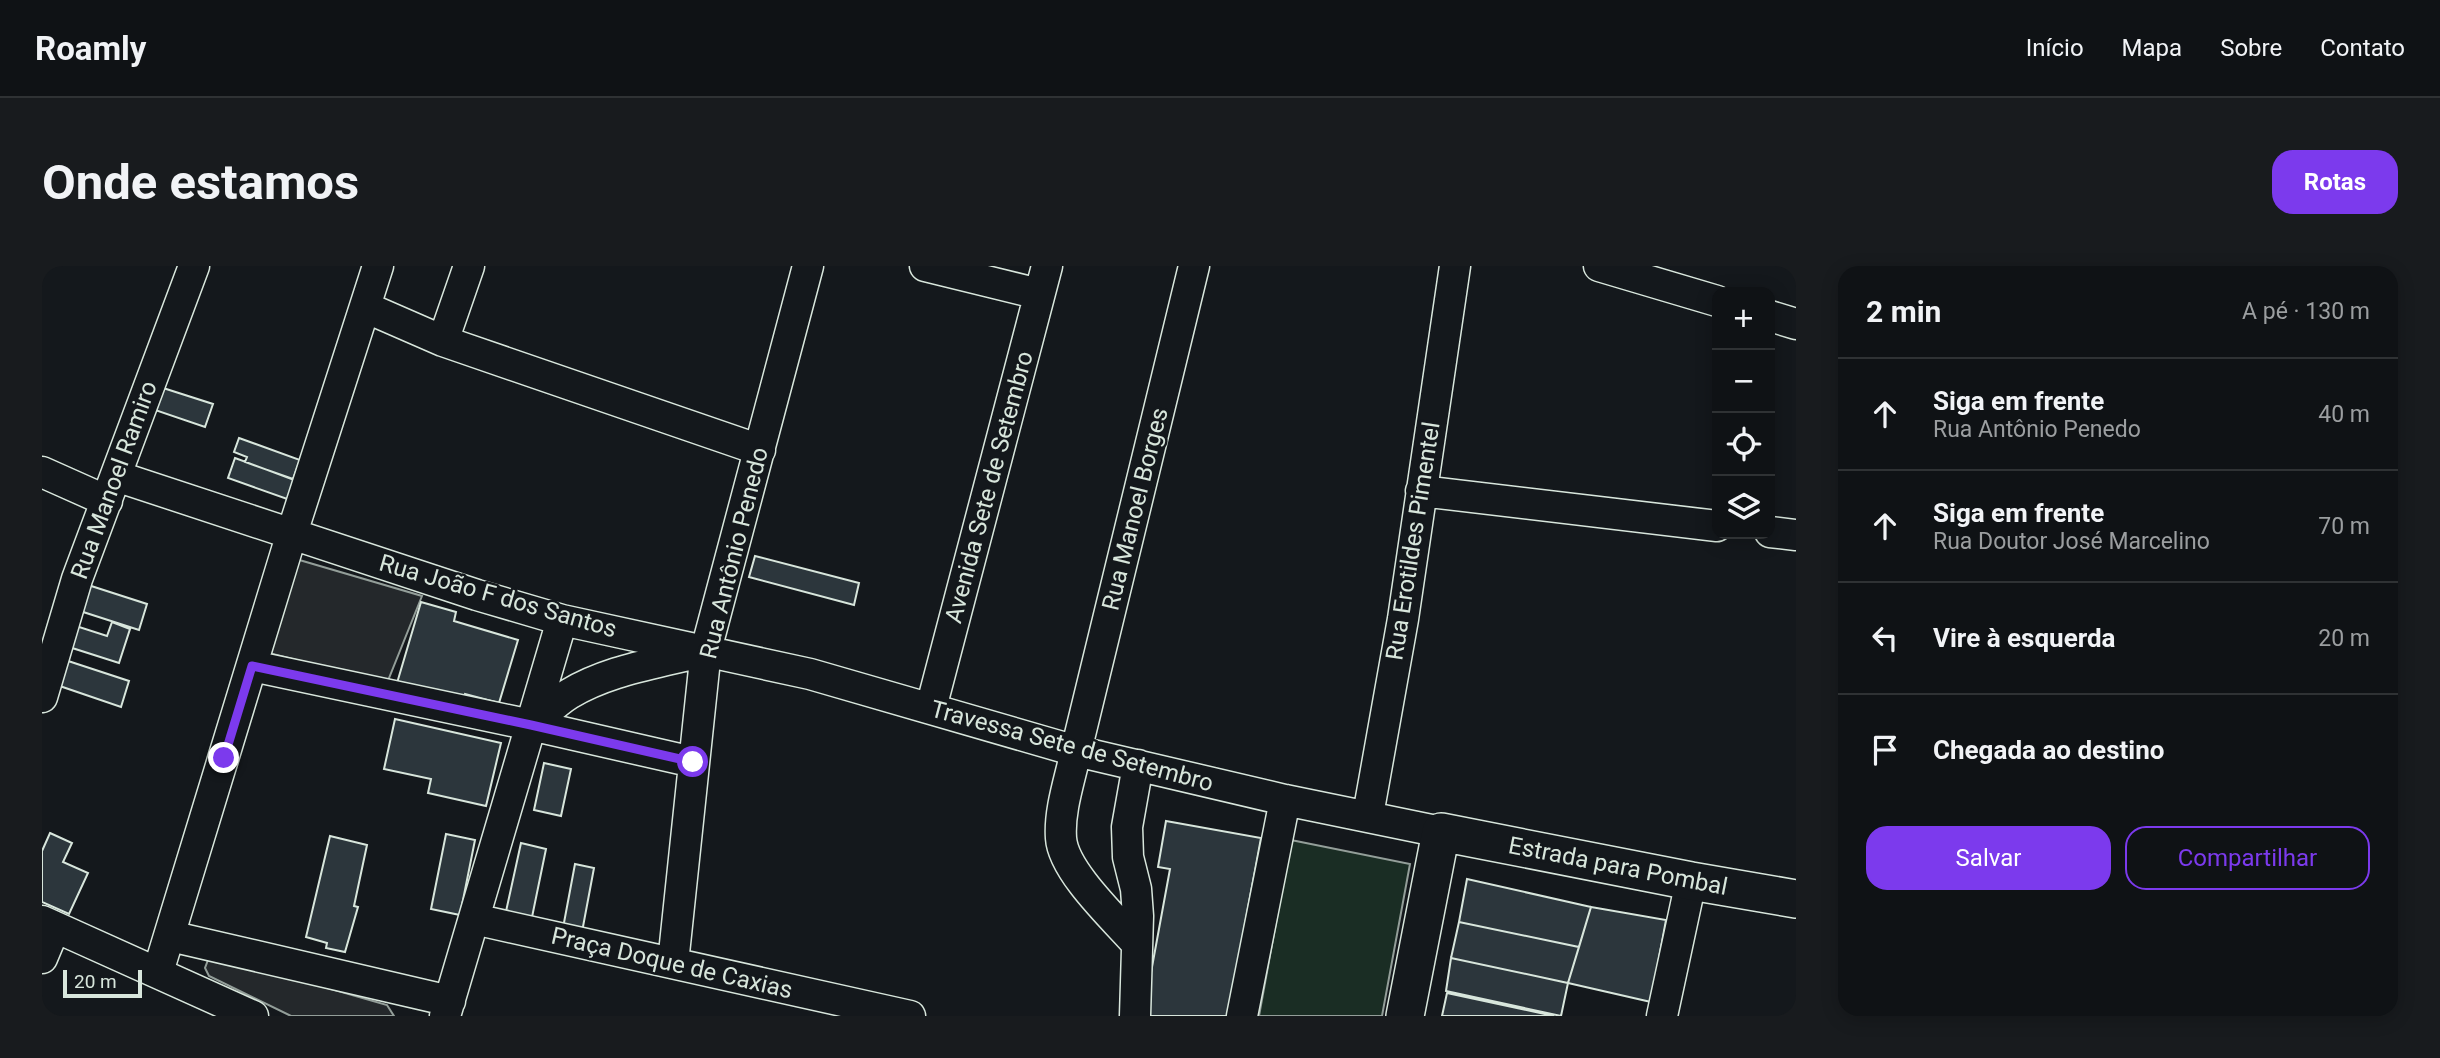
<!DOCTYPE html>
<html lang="pt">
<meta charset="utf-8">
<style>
:root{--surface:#0f1215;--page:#181b1e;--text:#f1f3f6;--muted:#9b9ea0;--line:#2f3234;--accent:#7c3aed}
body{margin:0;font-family:Roboto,sans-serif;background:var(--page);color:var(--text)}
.controls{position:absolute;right:21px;top:21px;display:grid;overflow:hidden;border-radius:14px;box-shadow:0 4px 18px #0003}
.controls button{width:63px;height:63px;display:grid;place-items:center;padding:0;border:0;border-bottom:2px solid var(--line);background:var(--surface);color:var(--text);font:35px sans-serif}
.scale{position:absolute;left:21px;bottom:18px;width:79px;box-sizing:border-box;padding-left:7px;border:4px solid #d8e6dc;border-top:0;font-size:19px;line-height:24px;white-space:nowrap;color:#d8e6dc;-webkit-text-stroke:5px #14181c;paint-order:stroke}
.stop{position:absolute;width:21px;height:21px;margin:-16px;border:5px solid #7c3aed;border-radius:50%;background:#fff}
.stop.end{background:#7c3aed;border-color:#fff;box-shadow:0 2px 7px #0008}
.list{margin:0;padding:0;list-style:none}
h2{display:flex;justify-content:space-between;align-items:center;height:91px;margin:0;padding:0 28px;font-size:30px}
h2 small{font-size:23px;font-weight:400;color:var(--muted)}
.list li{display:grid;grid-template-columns:46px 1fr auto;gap:21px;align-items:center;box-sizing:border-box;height:112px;padding:0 28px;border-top:2px solid var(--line)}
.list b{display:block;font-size:26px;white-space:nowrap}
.list p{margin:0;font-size:23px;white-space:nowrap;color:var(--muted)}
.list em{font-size:23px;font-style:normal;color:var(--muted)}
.actions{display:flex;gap:14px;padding:21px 28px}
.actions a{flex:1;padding:16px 0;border:2px solid var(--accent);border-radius:21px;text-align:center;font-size:24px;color:var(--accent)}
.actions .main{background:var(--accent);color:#fff}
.icon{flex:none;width:38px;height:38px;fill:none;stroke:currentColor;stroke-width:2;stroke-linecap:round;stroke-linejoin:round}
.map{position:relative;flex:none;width:1754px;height:750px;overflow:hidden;border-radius:21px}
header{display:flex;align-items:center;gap:42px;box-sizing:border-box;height:98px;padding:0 35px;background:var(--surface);border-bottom:2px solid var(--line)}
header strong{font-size:33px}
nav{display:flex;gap:38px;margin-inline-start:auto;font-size:24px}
.intro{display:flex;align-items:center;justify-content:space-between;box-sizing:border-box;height:168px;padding:0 42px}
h1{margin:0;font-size:49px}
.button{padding:18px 32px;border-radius:21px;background:var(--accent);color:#fff;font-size:24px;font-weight:700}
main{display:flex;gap:42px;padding:0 42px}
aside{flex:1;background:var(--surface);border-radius:21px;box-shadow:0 4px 18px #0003}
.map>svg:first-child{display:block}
.green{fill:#1a2d24;stroke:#939e99;stroke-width:2}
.parking{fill:#24282b;stroke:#939e99;stroke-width:2}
.building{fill:#2c363c;stroke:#d8e6dc;stroke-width:2}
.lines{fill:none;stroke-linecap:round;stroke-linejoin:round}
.minor-casing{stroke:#d8e6dc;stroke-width:33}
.major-casing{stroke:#d8e6dc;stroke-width:40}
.minor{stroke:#14181c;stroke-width:30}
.major{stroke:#14181c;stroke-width:37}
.route{stroke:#7c3aed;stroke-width:9}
.labels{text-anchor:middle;stroke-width:5;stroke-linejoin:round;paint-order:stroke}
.street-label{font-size:24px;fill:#d8e6dc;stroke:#14181c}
</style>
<header>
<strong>Roamly</strong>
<nav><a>Início</a><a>Mapa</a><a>Sobre</a><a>Contato</a></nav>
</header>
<div class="intro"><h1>Onde estamos</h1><a class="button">Rotas</a></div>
<main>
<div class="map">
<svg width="1754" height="750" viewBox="0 0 1754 750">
<rect width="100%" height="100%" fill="#14181c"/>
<path class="green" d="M1249,574L1368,598L1340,750H1217Z"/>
<path class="parking" d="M254,293L380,330L345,417L223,386Z
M174,690L345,739L352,750H249L167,710L163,702L166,694Z"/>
<path class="building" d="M118,121L171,138L163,161L110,143Z
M197,172L258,194L251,213L203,196L205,191L192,186Z
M193,192L255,215L248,234L186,212Z
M713,290L817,317L812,339L707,311Z
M43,318L105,338L97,364L35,344Z
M379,336L414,346L412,355L476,374L457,437L423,428L420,437L355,417Z
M70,356L88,363L77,397L24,380L31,359L65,370Z
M17,392L87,415L79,441L9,417Z
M353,453L459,477L444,540L386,527L389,513L342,503Z
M502,497L529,503L519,550L492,544Z
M1124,555L1219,572L1186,750H1101L1128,603L1116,601Z
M8,567L30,577L21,596L46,607L27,648L0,636V585Z
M404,568L433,574L418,649L389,643Z
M288,570L325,579L312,640L316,641L303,686L284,682L285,677L264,671Z
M479,577L504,583L489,656L463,650Z
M533,598L552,602L540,666L521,662Z
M1425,613L1549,641L1537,681L1417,656Z
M1549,641L1624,654L1609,736L1526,717Z
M1417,656L1537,681L1526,717L1409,692Z
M1409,692L1526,717L1519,750L1404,725Z
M1405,727L1512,750H1400Z"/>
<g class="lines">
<g class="minor-casing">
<path id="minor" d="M883,0L997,28
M1557,0L1675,35
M323,41L401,75L718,184
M1728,50L1754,58
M401,75L427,0
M0,206L65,235
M74,210L435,329L520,354L768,408L1034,485L1243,534L1399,566
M1379,225L1675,260
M1728,266L1754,269
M210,400L489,459L651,496
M0,431L35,313L152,0
M889,442L1005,0
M489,459C501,449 514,436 527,428C567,404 613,398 657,386
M1326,549L1361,353L1413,0
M432,653L868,750
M0,655L211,750
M128,670L408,735
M1095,678C1073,653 1021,605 1019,572C1017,544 1028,513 1034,485L1152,0
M0,692L13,661
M631,697L664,384L766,0
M116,706L250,267L336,0
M403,750L520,354
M1093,750L1096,650L1094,623L1086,591L1085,561L1096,499
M1200,750L1243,534
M1620,750L1649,615"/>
</g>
<g class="major-casing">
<path id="major" d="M1363,750L1399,566L1649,615L1754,633"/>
</g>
<use href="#minor" class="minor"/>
<use href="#major" class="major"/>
</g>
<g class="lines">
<path class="route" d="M182,492L210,400L489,459L651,496"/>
</g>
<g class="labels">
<g class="street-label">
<text transform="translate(72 214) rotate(-70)" y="8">Rua Manoel Ramiro</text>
<text transform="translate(947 221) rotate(-75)" y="8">Avenida Sete de Setembro</text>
<text transform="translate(1093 243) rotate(-76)" y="8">Rua Manoel Borges</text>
<text transform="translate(1371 275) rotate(-81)" y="8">Rua Erotildes Pimentel</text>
<text transform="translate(692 287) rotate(-76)" y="8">Rua Antônio Penedo</text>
<text transform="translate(456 330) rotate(16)" y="8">Rua João F dos Santos</text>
<text transform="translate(1030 480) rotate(15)" y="8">Travessa Sete de Setembro</text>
<text transform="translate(1576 600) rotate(11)" y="8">Estrada para Pombal</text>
<text transform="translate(630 697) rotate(13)" y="8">Praça Doque de Caxias</text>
</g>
</g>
</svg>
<div class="controls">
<button>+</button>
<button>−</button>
<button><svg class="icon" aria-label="locate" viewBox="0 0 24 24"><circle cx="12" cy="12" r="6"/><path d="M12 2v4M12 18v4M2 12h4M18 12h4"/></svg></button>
<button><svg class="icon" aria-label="layers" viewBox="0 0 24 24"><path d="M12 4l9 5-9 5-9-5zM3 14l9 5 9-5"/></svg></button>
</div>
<div class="scale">20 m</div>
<div class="stop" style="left:651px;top:496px"></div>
<div class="stop end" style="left:182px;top:492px"></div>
</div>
<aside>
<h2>2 min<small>A pé · 130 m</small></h2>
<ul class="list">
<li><svg class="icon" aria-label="ahead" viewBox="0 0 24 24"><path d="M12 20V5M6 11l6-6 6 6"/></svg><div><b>Siga em frente</b><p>Rua Antônio Penedo</p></div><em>40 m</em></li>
<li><svg class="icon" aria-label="ahead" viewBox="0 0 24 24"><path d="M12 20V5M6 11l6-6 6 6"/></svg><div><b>Siga em frente</b><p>Rua Doutor José Marcelino</p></div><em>70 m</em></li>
<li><svg class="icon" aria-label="left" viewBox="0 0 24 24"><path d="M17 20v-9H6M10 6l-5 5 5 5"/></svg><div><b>Vire à esquerda</b></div><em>20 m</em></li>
<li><svg class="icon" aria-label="arrive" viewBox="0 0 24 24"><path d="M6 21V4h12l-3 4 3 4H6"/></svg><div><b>Chegada ao destino</b></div></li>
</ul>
<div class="actions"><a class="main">Salvar</a><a>Compartilhar</a></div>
</aside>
</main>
